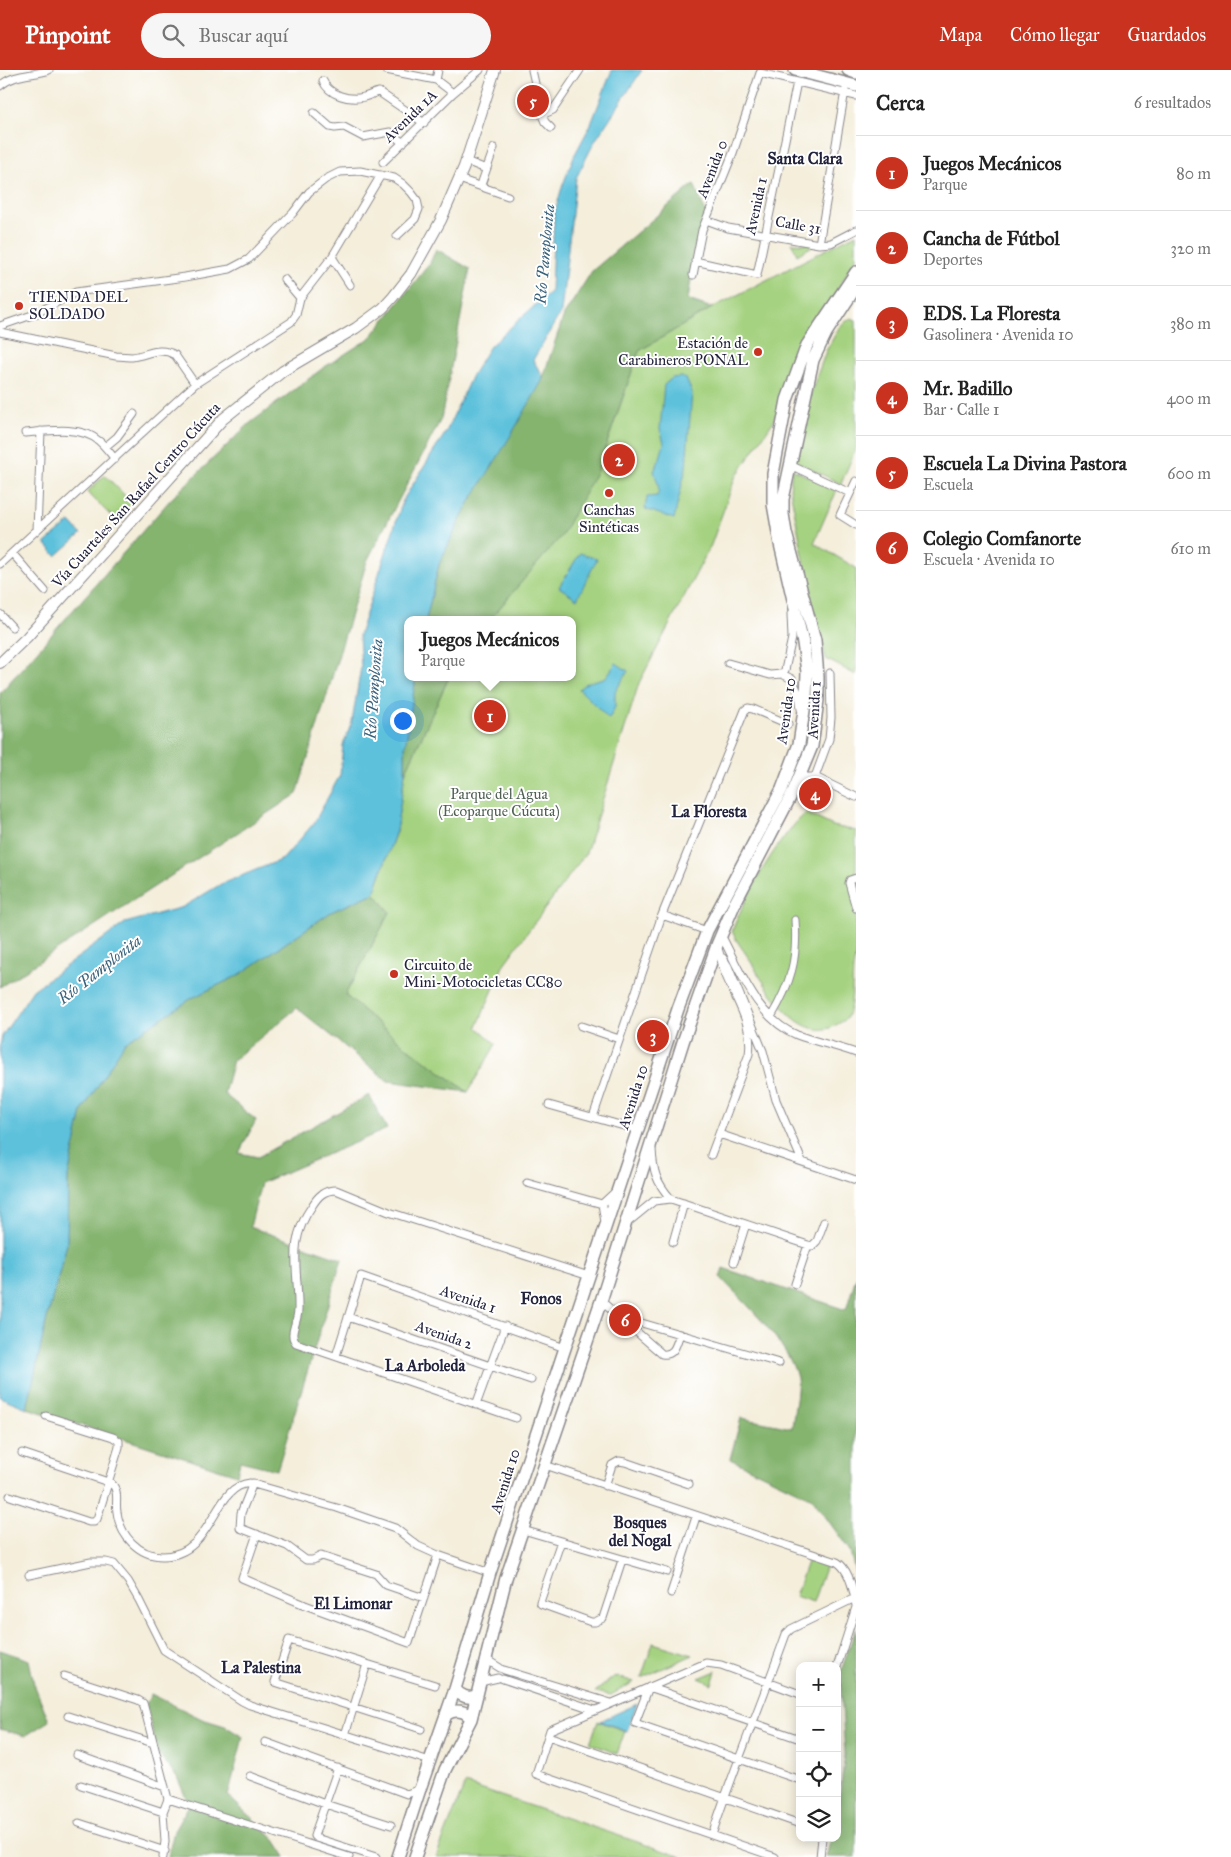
<!DOCTYPE html>
<html lang="es">
<meta charset="utf-8">
<style>
:root{--surface:#fff;--page:#f6f6f6;--text:#222;--muted:#767676;--line:#e0e0e0;--accent:#c8321e}
body{margin:0;font-family:"IM FELL Great Primer",serif;background:var(--page);color:var(--text)}
.controls{position:absolute;right:15px;bottom:15px;display:grid;overflow:hidden;border-radius:10px;box-shadow:0 2px 12px #0003}
.controls button{width:45px;height:45px;display:grid;place-items:center;padding:0;border:0;border-bottom:1px solid var(--line);background:var(--surface);color:var(--text);font:25px sans-serif}
.you{position:absolute;left:402px;top:650px;width:18px;height:18px;margin:-12px;border:4px solid #fff;border-radius:50%;background:#1a73e8;box-shadow:0 0 0 8px #1a73e833}
.badge{display:grid;place-items:center;width:32px;height:32px;border-radius:50%;background:var(--accent);color:#fff;font-size:16px;font-weight:700}
.pin{position:absolute;translate:-50% -50%;border:2px solid #fff;box-shadow:0 1px 5px #0006}
.popup{position:absolute;left:404px;top:546px;width:172px;height:65px;box-sizing:border-box;display:grid;place-content:center;border-radius:10px;background:var(--surface);filter:drop-shadow(0 1px 4px #0005);font-size:16px;white-space:nowrap;color:var(--muted)}
.popup b{font-size:19px;color:var(--text)}
.popup::after{content:'';position:absolute;left:50%;top:100%;margin-left:-10px;border:10px solid transparent;border-top-color:var(--surface)}
.list{margin:0;padding:0;list-style:none}
h2{display:flex;justify-content:space-between;align-items:center;height:65px;margin:0;padding:0 20px;font-size:21px}
h2 small{font-size:16px;font-weight:400;color:var(--muted)}
.list li{display:grid;grid-template-columns:32px 1fr auto;gap:15px;align-items:center;box-sizing:border-box;height:75px;padding:0 20px;border-top:1px solid var(--line)}
.list b{display:block;font-size:19px;white-space:nowrap}
.list p{margin:0;font-size:16px;white-space:nowrap;color:var(--muted)}
.list em{font-size:16px;font-style:normal;color:var(--muted)}
.icon{flex:none;width:28px;height:28px;fill:none;stroke:currentColor;stroke-width:2;stroke-linecap:round;stroke-linejoin:round}
.map{position:relative;flex:none;width:856px;height:1787px;overflow:hidden}
header{display:flex;align-items:center;gap:30px;box-sizing:border-box;height:70px;padding:0 25px;background:var(--accent);color:#fff}
header strong{font-size:24px}
nav{display:flex;gap:28px;margin-inline-start:auto;font-size:18px}
.search{width:350px;height:45px;background:var(--page);display:flex;align-items:center;gap:12px;box-sizing:border-box;padding:0 18px;border-radius:28px;color:var(--muted);font-size:19px}
main{display:flex}
aside{flex:1;background:var(--surface)}
.map>svg:first-child{display:block}
.green{fill:#a5d280;stroke:#647a5e}
.forest{fill:#84b46e;stroke:#536b54}
.water{fill:#5dc1db;stroke:#40728b}
.lines{fill:none;stroke-linecap:round;stroke-linejoin:round}
.minor-casing{stroke:#8b888b;stroke-width:9}
.secondary-casing{stroke:#8b888b;stroke-width:12}
.primary-casing{stroke:#8b888b;stroke-width:14}
.minor{stroke:#fff;stroke-width:7}
.secondary{stroke:#fff;stroke-width:10}
.primary{stroke:#fff;stroke-width:11}
.poi-dot{fill:#c8321e;stroke:#fff;stroke-width:2}
.labels{text-anchor:middle;stroke-width:4;stroke-linejoin:round;paint-order:stroke}
.street-label{font-size:15px;fill:#22223b;stroke:#fff}
.poi-label{font-size:15px;fill:#22223b;stroke:#fff;text-anchor:start}
.park-label{font-size:15px;fill:#506053;stroke:#fff}
.neighbourhood-label{font-size:16px;font-weight:bold;fill:#22223b;stroke:#fff}
.water-label{font-size:16px;font-style:italic;fill:#3a627b;stroke:#fff}
</style>
<header>
<strong>Pinpoint</strong>
<div class="search"><svg class="icon" aria-label="search" viewBox="0 0 24 24"><circle cx="10" cy="10" r="6"/><path d="M15 15l6 6"/></svg>Buscar aquí</div>
<nav><a>Mapa</a><a>Cómo llegar</a><a>Guardados</a></nav>
</header>
<main>
<div class="map">
<svg width="856" height="1787" viewBox="0 0 856 1787">
<rect width="100%" height="100%" fill="#fff"/>
<filter id="ink" filterUnits="userSpaceOnUse"><feTurbulence type="fractalNoise" baseFrequency=".02" numOctaves="2"/><feDisplacementMap in="SourceGraphic" scale="10" xChannelSelector="R" yChannelSelector="G"/><feConvolveMatrix kernelMatrix="1 2 1 2 8 2 1 2 1" color-interpolation-filters="sRGB"/></filter>
<filter id="wash" filterUnits="userSpaceOnUse"><feTurbulence type="fractalNoise" baseFrequency=".0096" numOctaves="4" result="noise"/><feDisplacementMap in="SourceGraphic" scale="20" xChannelSelector="R" yChannelSelector="G"/><feGaussianBlur stdDeviation="1.12" result="paint"/><feColorMatrix in="noise" values="0 0 0 0 0 0 0 0 0 0 0 0 0 0 0 0 0 1.4 0 .05"/><feComposite in="paint" operator="in"/></filter>
<g filter="url(#wash)">
<rect width="100%" height="100%" fill="#f4eedb"/>
<path class="green" d="M856,164V188L804,277L773,352L735,408L711,475L639,613L586,783L504,894L477,957L496,974L468,1022L402,974L345,925L390,842L374,823L396,761L405,703L449,607H572V550H489L504,533L598,399L639,281L712,238Z
M792,173L816,174L797,185Z
M851,248L856,250V378L841,414L793,390L801,350L826,281L840,256Z
M792,399L837,420L814,473L856,498V605L826,589L812,532L790,419Z
M105,405L132,433L115,450L87,422Z
M806,743L833,756L856,761V885C849,904 856,931 846,949C844,951 839,953 836,955C799,977 763,912 748,887C742,878 736,871 732,861C746,825 777,768 806,743Z
M808,1489L826,1495L813,1532L795,1526Z
M653,1573L693,1585L641,1608Z
M716,1601L712,1614L699,1608Z
M615,1606L634,1612L611,1625L595,1622Z
M598,1651L625,1661L617,1684L590,1673Z
M465,1714L682,1787H436Z"/>
<path class="forest" d="M694,114L706,143L694,189L688,230L712,238L639,281L598,399L562,465L489,550H426L439,494L466,438L543,307L564,245L592,201Z
M436,179L470,199L441,349L367,491L297,724L0,917V623L171,429L249,354L323,298L370,268L430,193Z
M416,607H449L405,703V677Z
M374,823L390,842L345,925L404,975L468,1022L388,1011L297,938L233,990L224,1024L256,1050L239,1083L258,1087L369,1025L387,1059L261,1113L250,1157L342,1189L277,1400L240,1391L237,1405L27,1338L47,1248L67,1174L68,1107L82,1041L125,971L192,928L239,905L331,842Z
M723,1198L846,1240L856,1207V1506L850,1481L812,1428L730,1389L741,1348L792,1358C793,1346 799,1318 797,1308C790,1275 743,1231 720,1207Z
M856,1558V1787H826L831,1768H837V1745L845,1685L840,1604Z
M0,1580L29,1590L34,1614L49,1651L25,1666L0,1659Z
M151,1624L202,1649L225,1656L243,1667L228,1726L275,1770L286,1787H168L174,1761L189,1735L177,1707L157,1682L146,1634Z"/>
<path class="water" d="M612,0H642L595,71L576,108L561,242L533,290L543,307L542,311L504,377L466,438L439,494L426,550H408V607H416L405,677V703L396,761L374,823L331,842L239,905L192,928L125,972L82,1041L68,1107L67,1174L47,1248L27,1338L0,1327V976L2,966L33,920L125,853L183,837L221,814L283,789L314,753L340,705L343,675L352,652L361,597L359,565L403,430L446,362L472,305L490,276L551,221L554,145L562,117L574,86L591,54Z
M681,307L686,309L692,322L686,397L674,449L645,439L647,427L657,426C661,417 656,410 654,401L660,388L664,373L660,359L664,315L672,308Z
M70,452L81,464L56,486L45,473Z
M580,483L597,489L577,529L559,517Z
M616,593L628,601L615,622V637L609,649L579,619C589,609 595,612 606,607Z
M637,1634L627,1661L600,1651Z"/>
</g>
<g filter="url(#ink)">
<g class="lines">
<g class="minor-casing">
<path id="minor" d="M386,0L436,10L453,23
M532,0L542,45L545,52L551,58
M436,10L438,0
M323,11C329,25 349,31 364,27C369,26 373,23 379,22L424,53
M0,16C14,3 33,6 49,0
M314,43L330,57L335,58L344,57L363,67L390,62L403,73
M542,45L553,40L580,0
M466,91L486,99
M383,92L453,23L480,0
M459,109L508,126
M482,112L494,78
M706,150L728,158L819,174L831,173L856,160
M819,174L845,21
M332,187L350,215
M695,191L757,205L797,12
M693,205L702,160L733,83L760,3L856,26
M284,209L300,228
M0,256L35,244L76,222L185,207L230,199L249,189L293,143L309,122L326,109L340,102L360,101L394,108L403,114L411,122L417,130L419,139L415,149L397,166
M0,262L116,286C121,286 127,287 132,287C148,285 159,276 175,285L195,314
M25,363C47,361 81,355 99,371C105,376 110,383 115,389
M105,377L117,367L134,344
M790,395L850,423
M856,411L840,445L856,455
M37,460L41,361
M12,483L45,521
M0,494L195,314L291,252L296,245L300,228L332,187L381,105
M0,544L12,557
M728,593L770,605L782,604L792,609L799,624L801,639
M782,604L785,600L792,568L791,544
M815,707L829,669L831,648L830,603
M795,718H801L808,707H815L856,727
M856,808L850,810L849,813L856,838
M662,845L707,861
M721,865C740,900 757,949 797,965C816,972 837,976 856,983
M723,888L728,896L763,981L776,1030L802,1091
M771,947C791,913 798,889 795,850
M581,956L619,969
M549,1035L638,1060
M593,1047L662,845L745,640L748,638L753,639L788,654
M719,1064L856,1110
M652,1079C653,1101 656,1112 671,1129
M711,1085L749,984C754,952 733,927 723,898C721,891 720,883 717,876
M527,1113L602,1134
M605,1152L602,1134L616,1121
M627,1153L654,1131L671,1129L808,1175L812,1176L817,1171L824,1152
M673,1172L684,1133
M734,1192L746,1154
M795,1214L808,1175
M601,1231L662,1284C675,1286 676,1274 680,1264
M348,1247L531,1310
M621,1247L779,1293
M336,1286L361,1206L565,1278
M476,1335L505,1256
M516,1348L296,1273C288,1264 298,1252 298,1240C299,1200 286,1173 312,1136C318,1126 324,1120 336,1120L389,1142L589,1206
M22,1383L111,1413C120,1421 115,1432 117,1442C120,1465 138,1486 163,1486C214,1485 212,1416 250,1413L337,1438L395,1458L418,1476L438,1485L490,1503
M545,1395L837,1492C849,1499 854,1522 856,1536
M253,1413L241,1443L240,1458L287,1476L306,1490H313L321,1486L376,1504L386,1515L424,1528
M605,1416L612,1395L619,1391L625,1392L689,1414
M10,1426L89,1452H94L97,1449L119,1377V1371L113,1367L46,1346
M523,1460L667,1502
M257,1464L242,1508L305,1535L409,1573L438,1485
M561,1471L540,1532L541,1534L591,1552H595L603,1548L622,1490
M29,1505L91,1492H106L114,1494L128,1511L139,1530L164,1580L242,1631L250,1635L430,1691
M671,1523L696,1447
M485,1585L489,1591L500,1598
M837,1597L856,1537
M504,1600L611,1633
M64,1606L138,1630L143,1633L168,1729L163,1742L81,1715
M503,1609L595,1640
M480,1612L498,1608
M68,1646L153,1673
M421,1659L275,1612L289,1570L435,1615
M345,1665L367,1594
M548,1666L800,1754
M800,1669L649,1617L635,1653L800,1710
M265,1672L407,1724L420,1719
M77,1685L165,1717
M338,1698L314,1766L316,1768L376,1787
M250,1706L325,1734L391,1755
M168,1729L349,1787
M79,1753L165,1781
M712,1765C734,1697 762,1632 786,1564L791,1559L855,1528
M163,1787L165,1771L163,1742
M775,1787L536,1704L550,1660L706,1593L721,1595L800,1624
M820,1787L822,1768"/>
</g>
<g class="secondary-casing">
<path id="secondary" d="M0,593L27,567L223,349L283,301L356,258L383,238L393,227L411,204L441,150L464,97L495,0"/>
</g>
<g class="primary-casing">
<path id="primary" d="M795,0L856,16
M848,0L856,3
M455,1619C460,1626 469,1630 477,1625
M447,1644C455,1639 466,1640 471,1649
M398,1787L420,1719L455,1619L490,1503L678,939L707,861L782,719L799,674L806,627L807,602L803,573L780,474L773,434V404L787,330L807,275L856,202
M415,1787L445,1700L471,1649L506,1508L601,1231L683,972L717,875L734,835L793,722L812,676L818,630V607L815,570L786,463L783,444V429L813,290L826,263L856,217"/>
</g>
<use href="#minor" class="minor"/>
<use href="#secondary" class="secondary"/>
<use href="#primary" class="primary"/>
</g>
</g>
<g class="poi-dot">
<circle cx="19" cy="236" r="5"/>
<circle cx="758" cy="282" r="5"/>
<circle cx="609" cy="423" r="5"/>
<circle cx="394" cy="904" r="5"/>
</g>
<g class="labels">
<g class="street-label">
<text transform="translate(410 46) rotate(-44)" y="5">Avenida 1A</text>
<text transform="translate(712 99) rotate(-69)" y="5">Avenida 0</text>
<text transform="translate(756 136) rotate(-78)" y="5">Avenida 1</text>
<text transform="translate(798 155) rotate(10)" y="5">Calle 31</text>
<text transform="translate(136 425) rotate(-48)" y="5">Vía Cuarteles San Rafael Centro Cúcuta</text>
<text transform="translate(814 640) rotate(-87)" y="5">Avenida 1</text>
<text transform="translate(786 641) rotate(-82)" y="5">Avenida 10</text>
<text transform="translate(633 1027) rotate(-72)" y="5">Avenida 10</text>
<text transform="translate(468 1229) rotate(19)" y="5">Avenida 1</text>
<text transform="translate(444 1265) rotate(19)" y="5">Avenida 2</text>
<text transform="translate(505 1411) rotate(-72)" y="5">Avenida 10</text>
</g>
<g class="poi-label">
<text x="29" y="232">TIENDA DEL<tspan x="29" dy="17">SOLDADO</tspan></text>
<text x="748" y="278" text-anchor="end">Estación de<tspan x="748" dy="17">Carabineros PONAL</tspan></text>
<text x="609" y="445" text-anchor="middle">Canchas<tspan x="609" dy="17">Sintéticas</tspan></text>
<text x="404" y="900">Circuito de<tspan x="404" dy="17">Mini-Motocicletas CC80</tspan></text>
</g>
<g class="park-label">
<text x="499" y="729">Parque del Agua<tspan x="499" dy="17">(Ecoparque Cúcuta)</tspan></text>
</g>
<g class="neighbourhood-label">
<text x="805" y="94">Santa Clara</text>
<text x="709" y="747">La Floresta</text>
<text x="541" y="1234">Fonos</text>
<text x="425" y="1301">La Arboleda</text>
<text x="640" y="1458">Bosques<tspan x="640" dy="18">del Nogal</tspan></text>
<text x="353" y="1539">El Limonar</text>
<text x="261" y="1603">La Palestina</text>
</g>
<g class="water-label">
<text transform="translate(544 184) rotate(-85)" y="6">Río Pamplonita</text>
<text transform="translate(373 619) rotate(-86)" y="6">Río Pamplonita</text>
<text transform="translate(99 899) rotate(-38)" y="6">Río Pamplonita</text>
</g>
</g>
</svg>
<div class="controls">
<button>+</button>
<button>−</button>
<button><svg class="icon" aria-label="locate" viewBox="0 0 24 24"><circle cx="12" cy="12" r="6"/><path d="M12 2v4M12 18v4M2 12h4M18 12h4"/></svg></button>
<button><svg class="icon" aria-label="layers" viewBox="0 0 24 24"><path d="M12 4l9 5-9 5-9-5zM3 14l9 5 9-5"/></svg></button>
</div>
<div class="you"></div>
<div class="pin badge" style="left:490px;top:646px">1</div>
<div class="popup"><b>Juegos Mecánicos</b>Parque</div>
<div class="pin badge" style="left:619px;top:390px">2</div>
<div class="pin badge" style="left:653px;top:966px">3</div>
<div class="pin badge" style="left:815px;top:724px">4</div>
<div class="pin badge" style="left:533px;top:31px">5</div>
<div class="pin badge" style="left:625px;top:1250px">6</div>
</div>
<aside>
<h2>Cerca<small>6 resultados</small></h2>
<ul class="list">
<li><span class="badge">1</span><div><b>Juegos Mecánicos</b><p>Parque</p></div><em>80 m</em></li>
<li><span class="badge">2</span><div><b>Cancha de Fútbol</b><p>Deportes</p></div><em>320 m</em></li>
<li><span class="badge">3</span><div><b>EDS. La Floresta</b><p>Gasolinera · Avenida 10</p></div><em>380 m</em></li>
<li><span class="badge">4</span><div><b>Mr. Badillo</b><p>Bar · Calle 1</p></div><em>400 m</em></li>
<li><span class="badge">5</span><div><b>Escuela La Divina Pastora</b><p>Escuela</p></div><em>600 m</em></li>
<li><span class="badge">6</span><div><b>Colegio Comfanorte</b><p>Escuela · Avenida 10</p></div><em>610 m</em></li>
</ul>
</aside>
</main>
